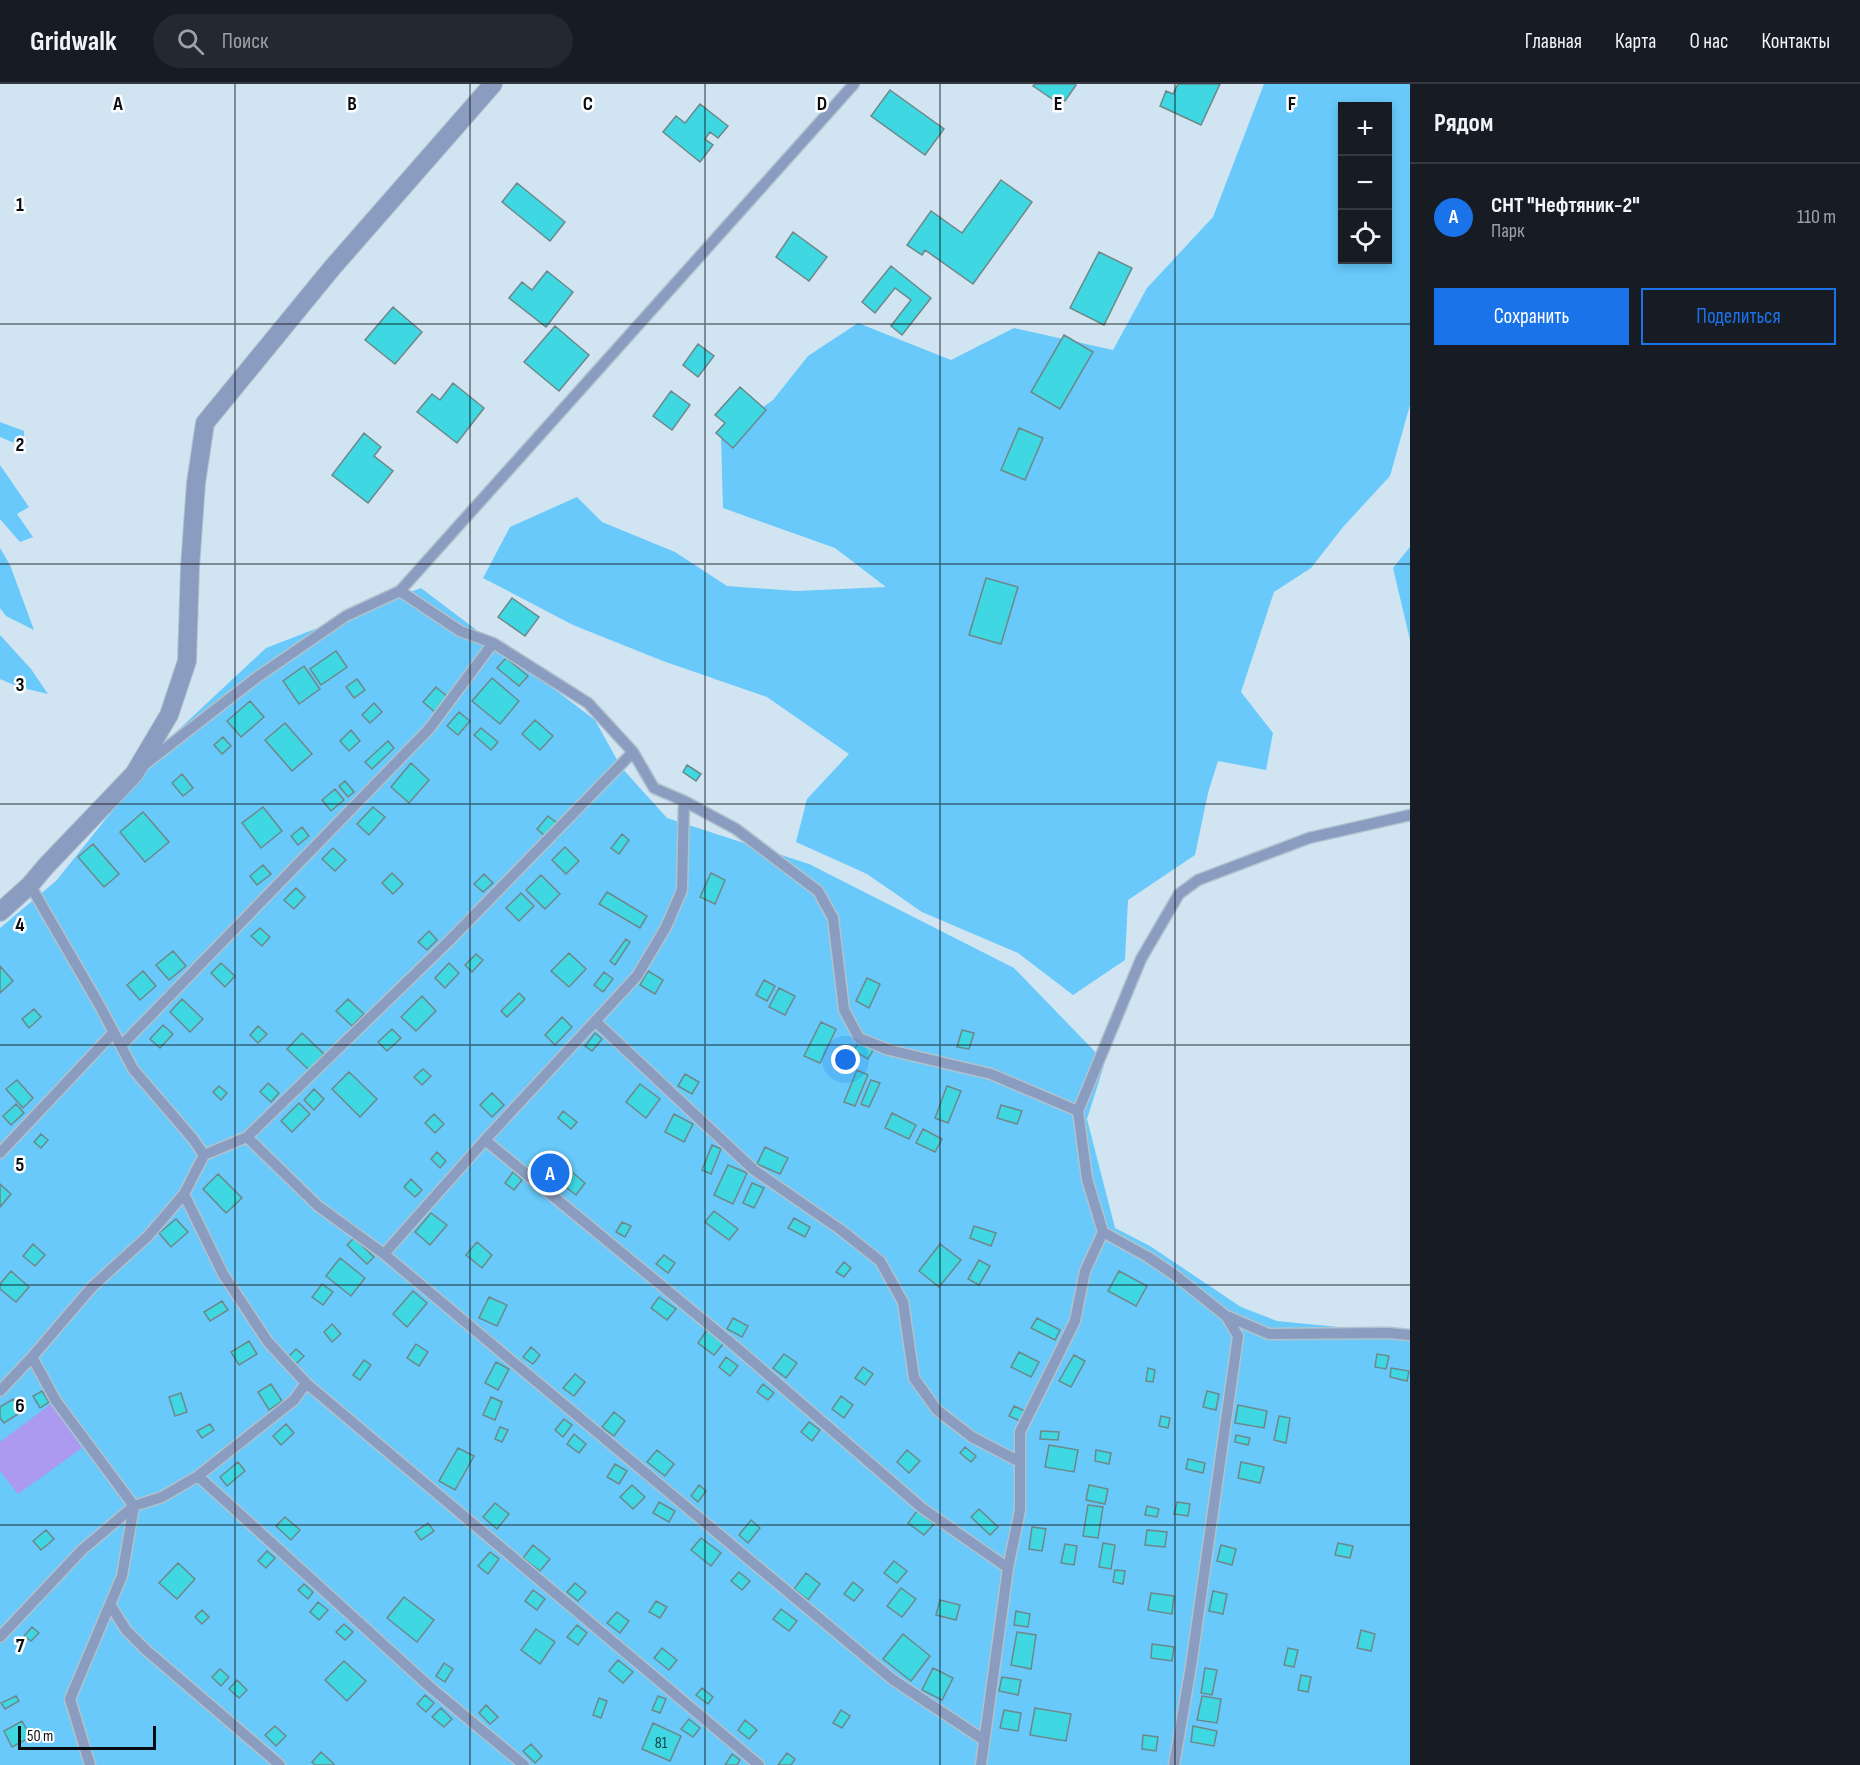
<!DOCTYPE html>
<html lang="ru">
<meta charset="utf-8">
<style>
:root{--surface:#171b24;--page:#242831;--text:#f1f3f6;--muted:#9ea1a6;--line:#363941;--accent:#1a73e8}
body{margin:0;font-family:"Sofia Sans Condensed",sans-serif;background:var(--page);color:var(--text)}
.controls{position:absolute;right:18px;top:18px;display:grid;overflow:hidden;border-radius:0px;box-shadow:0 3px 9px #0003}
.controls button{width:54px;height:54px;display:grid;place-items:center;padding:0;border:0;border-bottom:2px solid var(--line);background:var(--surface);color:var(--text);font:30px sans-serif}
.scale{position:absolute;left:18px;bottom:15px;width:138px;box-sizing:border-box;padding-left:6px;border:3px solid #070d11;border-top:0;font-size:16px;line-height:21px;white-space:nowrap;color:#070d11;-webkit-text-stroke:4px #fff;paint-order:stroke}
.you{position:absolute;left:846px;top:976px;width:21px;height:21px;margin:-15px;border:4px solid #fff;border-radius:50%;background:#1a73e8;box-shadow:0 0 0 9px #1a73e833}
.badge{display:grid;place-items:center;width:39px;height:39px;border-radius:50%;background:var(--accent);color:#fff;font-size:20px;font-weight:700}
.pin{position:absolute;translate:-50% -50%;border:3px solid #fff;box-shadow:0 2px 6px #0006}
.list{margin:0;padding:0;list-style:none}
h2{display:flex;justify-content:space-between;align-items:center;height:78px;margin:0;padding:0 24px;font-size:26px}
h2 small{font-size:20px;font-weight:400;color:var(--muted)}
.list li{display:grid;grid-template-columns:39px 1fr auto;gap:18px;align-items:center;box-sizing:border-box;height:108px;padding:0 24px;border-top:2px solid var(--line)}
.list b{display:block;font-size:22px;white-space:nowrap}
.list p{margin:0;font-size:20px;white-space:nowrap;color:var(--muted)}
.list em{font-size:20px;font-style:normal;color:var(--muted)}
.actions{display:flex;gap:12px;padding:18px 24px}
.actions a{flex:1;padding:14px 0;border:2px solid var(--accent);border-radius:0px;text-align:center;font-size:21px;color:var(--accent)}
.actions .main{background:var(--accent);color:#fff}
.icon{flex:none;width:33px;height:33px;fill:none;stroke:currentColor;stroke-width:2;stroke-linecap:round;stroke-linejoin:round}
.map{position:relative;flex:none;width:1410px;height:1681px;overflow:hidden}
header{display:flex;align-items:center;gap:36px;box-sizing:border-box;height:84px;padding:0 30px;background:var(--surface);border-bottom:2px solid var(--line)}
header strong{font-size:28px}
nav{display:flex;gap:33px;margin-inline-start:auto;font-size:21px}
.search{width:420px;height:54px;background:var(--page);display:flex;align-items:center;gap:15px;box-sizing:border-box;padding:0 21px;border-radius:33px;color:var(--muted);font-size:22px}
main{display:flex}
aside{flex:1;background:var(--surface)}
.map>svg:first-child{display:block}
.green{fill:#68c9fa;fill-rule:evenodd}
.water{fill:#ac99f0}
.building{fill:#3ed7e2;stroke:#6f8789;stroke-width:1.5}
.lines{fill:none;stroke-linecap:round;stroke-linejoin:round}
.service-casing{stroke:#b0c2cd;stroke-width:13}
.minor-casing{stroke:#b0c2cd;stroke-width:20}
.service{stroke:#8a9dc0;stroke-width:10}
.minor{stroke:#8a9dc0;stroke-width:18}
.grid{fill:none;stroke:#070d11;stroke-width:1.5;stroke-opacity:0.55}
.labels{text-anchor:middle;stroke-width:5;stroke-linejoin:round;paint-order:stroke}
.number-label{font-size:16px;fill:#154045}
.grid-label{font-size:20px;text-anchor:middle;font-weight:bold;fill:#070d11;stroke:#fff;stroke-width:5;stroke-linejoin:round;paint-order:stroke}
</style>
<header>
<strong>Gridwalk</strong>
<div class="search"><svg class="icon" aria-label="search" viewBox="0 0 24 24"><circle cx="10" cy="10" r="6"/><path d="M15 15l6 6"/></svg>Поиск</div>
<nav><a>Главная</a><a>Карта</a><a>О нас</a><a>Контакты</a></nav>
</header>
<main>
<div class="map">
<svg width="1410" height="1681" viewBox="0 0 1410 1681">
<rect width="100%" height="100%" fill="#d0e5f1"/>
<path class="green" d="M1264,0H1410V321L1390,392L1343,443L1311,484L1274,508L1241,608L1273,649L1266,686L1218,677L1208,709L1195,771L1128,816L1125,876L1073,911L1018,869L922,828L867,790L796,758L807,715L849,670L767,613L663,577L573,541L483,494L510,443L577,413L602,438L675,468L727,502L796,507L886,503L835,464L723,424L721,353L773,316L808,272L858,239L951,276L1014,244L1113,266L1147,204L1213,133ZM1342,22H1388V176H1342Z
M0,338L24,347V363L0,353Z
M0,381L29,423L17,430L33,453L20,458L0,435Z
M1410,463V556L1393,484Z
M0,464L10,481L34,546L6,532L0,524Z
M421,504L595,636L621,683L667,734L809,780L1014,884L1105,978L1087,1035L1115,1144L1150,1162L1241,1223L1277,1237L1410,1250V1681H0V844L56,797L174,650L266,564Z
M0,551L31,585L48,610L19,603L0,595Z"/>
<path class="water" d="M51,1320L82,1364L18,1410L0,1387V1358Z"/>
<path class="building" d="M1035,0H1075L1076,1L1065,17L1061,14L1058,19L1033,2Z
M1178,0H1220L1201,41L1160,22L1166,7L1173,10Z
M890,6L944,45L925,71L871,32Z
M700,20L728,42L718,54L710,48L705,55L713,61L700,78L663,48L676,32L685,39Z
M1001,96L1032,118L973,200L925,166L922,171L907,161L931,127L962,149Z
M517,99L565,138L550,157L502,118Z
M793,148L827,173L809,197L776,173Z
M1099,168L1132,184L1104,241L1070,224Z
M891,182L931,214L902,251L891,242L911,216L895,204L875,229L862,218Z
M547,187L573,208L546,243L509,214L522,198L532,206Z
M393,223L422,248L395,280L365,256Z
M555,242L589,271L559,307L524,278Z
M1064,251L1093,268L1060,325L1031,308Z
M698,260L714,272L698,293L683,281Z
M453,299L484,324L457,359L417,328L432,310L440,316Z
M740,303L766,326L733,364L716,349L725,339L715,331Z
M671,307L690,321L672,346L653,332Z
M1019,344L1043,354L1025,396L1001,386Z
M364,349L381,363L374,372L393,387L368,419L332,391Z
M986,494L1018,503L1001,560L969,551Z
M512,514L539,533L525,552L498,533Z
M336,567L347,583L321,601L310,585Z
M506,574L528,592L519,602L497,584Z
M304,582L320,605L299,620L283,597Z
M492,594L519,617L500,640L472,617Z
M357,595L365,606L354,614L346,603Z
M436,603L449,614L436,629L423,618Z
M250,617L264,633L241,653L227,637Z
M374,619L382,628L370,639L362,631Z
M459,628L470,637L458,651L447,642Z
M535,636L553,652L540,666L522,650Z
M285,639L312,670L292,687L265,656Z
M481,644L498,658L491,666L474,651Z
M351,646L360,657L349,667L340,657Z
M223,653L231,662L222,670L214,661Z
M388,657L394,664L372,685L365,678Z
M411,679L429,696L409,719L391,703Z
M687,681L701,690L696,697L683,688Z
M182,690L193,704L183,712L172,699Z
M345,697L354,708L348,713L339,702Z
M335,705L344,716L331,727L322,716Z
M263,723L282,747L261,764L242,739Z
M373,723L385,733L369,751L357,740Z
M143,728L169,758L145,778L120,748Z
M548,732L557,739L546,753L537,745Z
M302,743L309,752L298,761L291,752Z
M622,750L629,756L619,770L611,764Z
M93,760L119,790L104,803L78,773Z
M565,763L579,777L566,790L552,776Z
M333,764L346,776L335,787L322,775Z
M263,781L271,790L257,801L250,792Z
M392,789L403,800L393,810L382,799Z
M711,789L725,796L715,820L700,813Z
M484,790L493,799L483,808L474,800Z
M541,791L560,810L545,825L526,806Z
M296,804L305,813L294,825L284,816Z
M607,808L647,832L640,844L599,820Z
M521,809L534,822L519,837L506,824Z
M260,844L270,853L262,862L251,852Z
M429,847L437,856L427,866L418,858Z
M626,855L630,858L615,881L610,877Z
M173,867L186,882L169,896L156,881Z
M569,869L586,885L569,903L551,887Z
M476,870L483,876L472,888L465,881Z
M221,879L235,892L225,903L211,889Z
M449,879L459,889L445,904L435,894Z
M0,882L13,897L0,909Z
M143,887L156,902L140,916L127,901Z
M648,887L663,896L655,910L640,901Z
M604,888L613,895L603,908L594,901Z
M867,894L880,900L869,924L856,917Z
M764,896L775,902L767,917L756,911Z
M779,904L795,912L785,931L769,923Z
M519,909L525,915L507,933L501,927Z
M422,912L436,927L416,947L401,933Z
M182,915L203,935L190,948L170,928Z
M348,915L364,930L352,942L336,927Z
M34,925L41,933L29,944L22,935Z
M562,933L572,943L555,961L545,951Z
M821,938L836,945L820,979L804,972Z
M163,941L173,950L160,964L150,955Z
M258,942L267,950L258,959L250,951Z
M392,945L401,954L387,967L378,958Z
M962,946L974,949L969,965L957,963Z
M302,949L324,970L309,986L287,965Z
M595,949L602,955L592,967L585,962Z
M858,958L873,966L868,975L854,967Z
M423,985L431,992L422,1001L414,993Z
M857,986L868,991L855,1022L844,1018Z
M349,988L377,1015L360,1033L332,1005Z
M685,990L699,998L692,1010L678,1002Z
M17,996L33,1014L23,1024L6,1005Z
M871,996L880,999L869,1023L861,1020Z
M268,999L279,1009L271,1018L260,1008Z
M640,1000L660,1015L646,1034L626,1018Z
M219,1002L227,1009L221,1016L213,1008Z
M947,1002L961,1007L948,1039L935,1034Z
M314,1005L324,1015L314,1026L304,1016Z
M492,1009L504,1021L492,1033L480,1021Z
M299,1019L310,1030L292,1048L281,1037Z
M16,1020L24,1029L11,1041L3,1032Z
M1001,1021L1022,1027L1017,1040L997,1034Z
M563,1027L577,1038L571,1045L558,1034Z
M892,1029L916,1041L909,1055L885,1044Z
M434,1030L444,1040L435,1049L425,1039Z
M674,1030L693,1040L684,1058L665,1048Z
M923,1045L942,1055L935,1068L916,1059Z
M41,1050L48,1056L41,1064L34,1058Z
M712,1061L721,1065L711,1090L702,1086Z
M765,1063L788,1074L780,1090L757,1080Z
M437,1068L446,1077L440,1084L431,1075Z
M728,1081L747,1089L733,1120L714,1111Z
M513,1088L522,1096L514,1106L505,1099Z
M572,1088L585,1099L576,1111L562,1100Z
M218,1090L242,1114L226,1129L203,1105Z
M411,1095L422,1106L415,1113L404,1103Z
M752,1099L764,1104L754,1124L743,1119Z
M0,1100L11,1110L0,1123Z
M714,1127L738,1145L729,1156L705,1138Z
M431,1129L447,1141L430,1161L415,1148Z
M794,1134L810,1143L805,1153L788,1144Z
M176,1135L188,1148L171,1163L159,1149Z
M622,1138L631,1142L625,1153L616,1148Z
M974,1142L996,1149L991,1162L970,1154Z
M354,1154L374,1173L367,1180L347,1161Z
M477,1158L492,1171L482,1184L466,1171Z
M33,1160L45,1171L35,1182L23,1172Z
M940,1160L961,1176L939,1203L919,1187Z
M664,1171L675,1179L668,1189L656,1180Z
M340,1174L365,1194L351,1212L326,1192Z
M979,1176L990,1182L979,1201L968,1195Z
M844,1178L851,1184L844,1193L836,1188Z
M11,1187L29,1203L16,1218L0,1205V1200Z
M1119,1187L1147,1202L1136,1222L1108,1207Z
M322,1200L333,1208L323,1221L312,1213Z
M413,1207L427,1219L407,1243L393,1230Z
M489,1213L507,1221L497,1242L479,1234Z
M659,1213L676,1225L667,1236L651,1224Z
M222,1217L228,1226L210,1237L204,1228Z
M733,1234L748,1242L742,1253L727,1245Z
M1037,1234L1060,1246L1055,1256L1031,1244Z
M332,1240L341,1250L332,1258L324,1248Z
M707,1246L724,1259L714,1271L698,1259Z
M249,1257L257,1270L239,1281L231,1268Z
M416,1260L428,1268L419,1282L407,1274Z
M531,1263L540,1271L533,1280L523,1273Z
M296,1265L304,1272L295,1281L288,1273Z
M1019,1268L1039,1278L1031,1293L1011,1283Z
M784,1270L797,1279L786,1294L773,1284Z
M1377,1270L1389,1272L1386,1285L1375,1283Z
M1074,1271L1085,1277L1071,1303L1059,1297Z
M726,1273L738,1282L730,1292L719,1283Z
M364,1276L371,1281L360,1296L353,1291Z
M496,1278L509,1285L498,1306L485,1299Z
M863,1283L873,1290L865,1301L855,1294Z
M1148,1284L1155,1286L1153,1298L1146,1297Z
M1391,1284L1409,1287L1407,1297L1390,1293Z
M575,1290L585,1298L574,1312L563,1304Z
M271,1300L282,1317L269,1326L258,1308Z
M763,1300L774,1309L768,1316L757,1308Z
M42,1307L49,1318L40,1324L33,1312Z
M1207,1307L1219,1310L1216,1326L1203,1323Z
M181,1309L187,1328L175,1332L169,1313Z
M841,1312L853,1321L844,1334L832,1325Z
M491,1313L502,1318L495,1336L483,1331Z
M13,1315L21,1328L4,1339L0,1334V1323Z
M1238,1321L1267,1327L1264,1344L1235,1339Z
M1014,1322L1025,1327L1020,1337L1009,1332Z
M614,1328L625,1337L614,1352L602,1343Z
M1161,1332L1170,1334L1168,1344L1159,1342Z
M1279,1332L1290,1334L1286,1359L1274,1356Z
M564,1335L572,1341L563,1353L555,1346Z
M809,1338L820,1346L812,1357L801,1348Z
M210,1340L214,1346L202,1354L197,1347Z
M286,1340L294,1349L281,1361L273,1352Z
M500,1343L508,1346L502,1358L495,1355Z
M1041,1347L1059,1348L1058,1356L1040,1355Z
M574,1350L586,1360L579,1369L567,1360Z
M1236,1351L1250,1354L1248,1361L1235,1358Z
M1049,1361L1078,1366L1074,1388L1045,1383Z
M965,1363L976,1372L971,1378L960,1369Z
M458,1364L474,1372L455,1406L439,1397Z
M657,1366L674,1380L665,1392L647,1378Z
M907,1366L920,1377L909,1389L897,1378Z
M1096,1366L1111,1369L1109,1380L1095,1377Z
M1188,1375L1205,1379L1203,1389L1186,1385Z
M238,1378L245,1387L227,1402L220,1393Z
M1241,1378L1264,1383L1260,1399L1238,1394Z
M615,1380L627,1387L619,1400L607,1393Z
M632,1401L645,1413L633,1425L620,1413Z
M699,1401L706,1407L698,1418L691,1412Z
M1089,1401L1108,1405L1105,1420L1086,1416Z
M659,1418L675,1427L669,1438L653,1429Z
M1177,1418L1190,1420L1188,1432L1174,1430Z
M495,1419L509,1430L497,1445L483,1433Z
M1088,1421L1103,1423L1098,1454L1083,1452Z
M1147,1422L1159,1425L1157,1433L1145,1431Z
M979,1425L998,1443L990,1451L971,1433Z
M917,1427L934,1440L924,1451L908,1439Z
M285,1433L300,1446L291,1456L276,1442Z
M751,1436L760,1444L748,1459L739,1451Z
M428,1439L434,1447L421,1456L415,1448Z
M1032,1443L1046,1445L1042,1467L1029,1465Z
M46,1446L54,1455L41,1466L33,1457Z
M1147,1446L1167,1448L1165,1463L1145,1461Z
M701,1454L721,1469L711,1482L691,1466Z
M1103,1459L1115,1461L1111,1485L1099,1483Z
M1338,1459L1353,1462L1350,1474L1335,1471Z
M1065,1460L1077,1462L1074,1481L1061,1479Z
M533,1461L550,1475L540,1487L523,1474Z
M1221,1461L1236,1465L1232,1481L1217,1477Z
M267,1467L275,1474L266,1484L258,1477Z
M490,1468L499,1475L488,1490L478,1482Z
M894,1477L907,1487L897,1499L884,1489Z
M178,1479L195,1495L177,1515L159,1499Z
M1115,1486L1125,1487L1123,1500L1113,1498Z
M739,1488L750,1497L742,1506L731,1497Z
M806,1489L820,1500L808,1516L794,1505Z
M853,1498L863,1506L854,1517L844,1510Z
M575,1499L586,1508L578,1517L567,1508Z
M304,1500L313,1508L308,1515L298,1506Z
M901,1504L916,1515L902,1533L887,1522Z
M533,1506L545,1515L537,1526L525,1517Z
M1213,1507L1227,1510L1223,1530L1209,1527Z
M1151,1509L1174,1512L1172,1530L1148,1526Z
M404,1513L434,1536L417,1558L387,1534Z
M940,1516L960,1521L956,1536L936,1531Z
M656,1517L667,1523L660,1534L649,1528Z
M318,1518L328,1526L319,1536L310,1528Z
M781,1525L797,1537L789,1547L773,1535Z
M202,1526L209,1533L202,1540L195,1533Z
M1016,1527L1030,1530L1028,1543L1014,1541Z
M617,1528L629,1537L620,1549L607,1539Z
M344,1540L353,1548L345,1556L336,1548Z
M577,1541L587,1549L578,1561L567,1553Z
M32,1543L39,1549L31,1557L24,1552Z
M536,1545L555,1558L540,1580L521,1566Z
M1361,1546L1375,1550L1371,1567L1357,1564Z
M1017,1548L1036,1551L1031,1585L1011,1581Z
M903,1550L930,1572L911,1597L883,1575Z
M1152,1560L1174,1563L1172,1577L1151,1574Z
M662,1564L677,1576L669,1586L654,1574Z
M1288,1564L1298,1566L1294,1583L1284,1581Z
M618,1576L633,1588L623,1599L609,1587Z
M344,1577L366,1597L347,1617L325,1596Z
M444,1579L453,1585L445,1598L436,1592Z
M933,1584L953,1594L942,1616L922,1606Z
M1205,1584L1217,1586L1212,1611L1201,1609Z
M220,1585L229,1593L221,1602L212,1593Z
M1301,1591L1311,1593L1308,1608L1298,1606Z
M1002,1593L1021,1596L1018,1611L999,1607Z
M237,1596L247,1606L239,1614L229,1605Z
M702,1604L713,1613L708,1620L696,1611Z
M425,1611L434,1619L426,1628L417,1620Z
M16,1612L19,1617L5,1625L1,1619Z
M658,1612L666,1615L660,1629L652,1626Z
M1202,1612L1221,1615L1217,1639L1197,1636Z
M599,1614L607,1617L601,1634L593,1631Z
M486,1621L498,1633L490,1640L479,1629Z
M441,1624L452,1635L444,1643L432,1633Z
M1035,1624L1071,1630L1066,1657L1030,1651Z
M841,1626L850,1632L842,1644L833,1639Z
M1004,1626L1021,1629L1018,1647L1000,1644Z
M689,1635L700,1644L693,1653L681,1645Z
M745,1636L757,1646L749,1655L738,1646Z
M22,1637L31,1653L12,1663L4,1647Z
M653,1639L681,1652L670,1677L642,1665Z
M275,1642L286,1652L276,1662L265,1651Z
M1193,1642L1217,1647L1214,1662L1191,1658Z
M1143,1651L1158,1653L1156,1667L1142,1665Z
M531,1660L542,1672L535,1679L523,1667Z
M321,1668L334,1680L333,1681H315L312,1678Z
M787,1669L795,1675L791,1681H778Z
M732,1670L740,1676L737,1681H725Z"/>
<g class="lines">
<g class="service-casing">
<path id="service" d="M400,507L854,0
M144,681L256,594L346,532L400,507L460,547L493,559L588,619L633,668L654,704L684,717L736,745L818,807L833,834L844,926L859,954L889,966L991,990L1078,1027
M30,801L101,924L133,985L193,1055L204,1071
M595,937L754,1086L841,1146L880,1177L903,1218L914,1294L937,1326L972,1353L1020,1378
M121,962L429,645L493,559
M247,1053L318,1122L384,1170L892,1595L984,1656
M485,1056L736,1263L922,1424L1008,1484
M0,1069L114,948
M1103,1148L1148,1173L1176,1192L1226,1232L1238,1252L1191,1582L1174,1681
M384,1170L485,1056L637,892L666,843L682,806L684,717
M1227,1232L1269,1250L1388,1249L1410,1251
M32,1273L92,1203L148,1152L184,1110L204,1071L247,1053L449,857L633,668
M306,1299L759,1681
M0,1307L32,1273L56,1317L134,1422L122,1492L70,1615L90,1681
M198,1392L430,1603L524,1681
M111,1522L126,1546L146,1566L280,1681
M0,1553L82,1466L134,1422L162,1413L198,1392L294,1316L306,1299L268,1258L223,1190L184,1110
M981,1681L1008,1484L1020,1426V1348L1075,1237L1085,1187L1103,1148L1087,1095L1078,1027L1141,875L1179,810L1198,796L1309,754L1410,731"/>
</g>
<g class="minor-casing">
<path id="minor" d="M0,828L30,801L46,782L134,690L169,631L187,577L190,483L196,399L205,339L332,184L493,0"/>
</g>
<use href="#service" class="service"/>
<use href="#minor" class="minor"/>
</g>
<path class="grid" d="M235,0V1681M470,0V1681M705,0V1681M940,0V1681M1175,0V1681M0,240H1410M0,480H1410M0,720H1410M0,961H1410M0,1201H1410M0,1441H1410"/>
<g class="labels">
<g class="number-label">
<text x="661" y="1664">81</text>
</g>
</g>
<g class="grid-label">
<text x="118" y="26">A</text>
<text x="352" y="26">B</text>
<text x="588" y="26">C</text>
<text x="822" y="26">D</text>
<text x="1058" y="26">E</text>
<text x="1292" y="26">F</text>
<text x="20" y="127">1</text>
<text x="20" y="367">2</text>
<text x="20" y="607">3</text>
<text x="20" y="847">4</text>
<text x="20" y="1087">5</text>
<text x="20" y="1328">6</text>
<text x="20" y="1568">7</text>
</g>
</svg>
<div class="controls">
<button>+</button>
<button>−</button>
<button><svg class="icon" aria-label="locate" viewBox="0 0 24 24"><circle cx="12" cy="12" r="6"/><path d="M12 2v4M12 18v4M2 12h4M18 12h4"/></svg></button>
</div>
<div class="scale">50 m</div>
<div class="you"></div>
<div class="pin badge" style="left:550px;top:1089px">A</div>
</div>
<aside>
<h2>Рядом<small></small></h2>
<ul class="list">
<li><span class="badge">A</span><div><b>СНТ &quot;Нефтяник-2&quot;</b><p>Парк</p></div><em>110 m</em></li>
</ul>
<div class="actions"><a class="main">Сохранить</a><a>Поделиться</a></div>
</aside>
</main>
